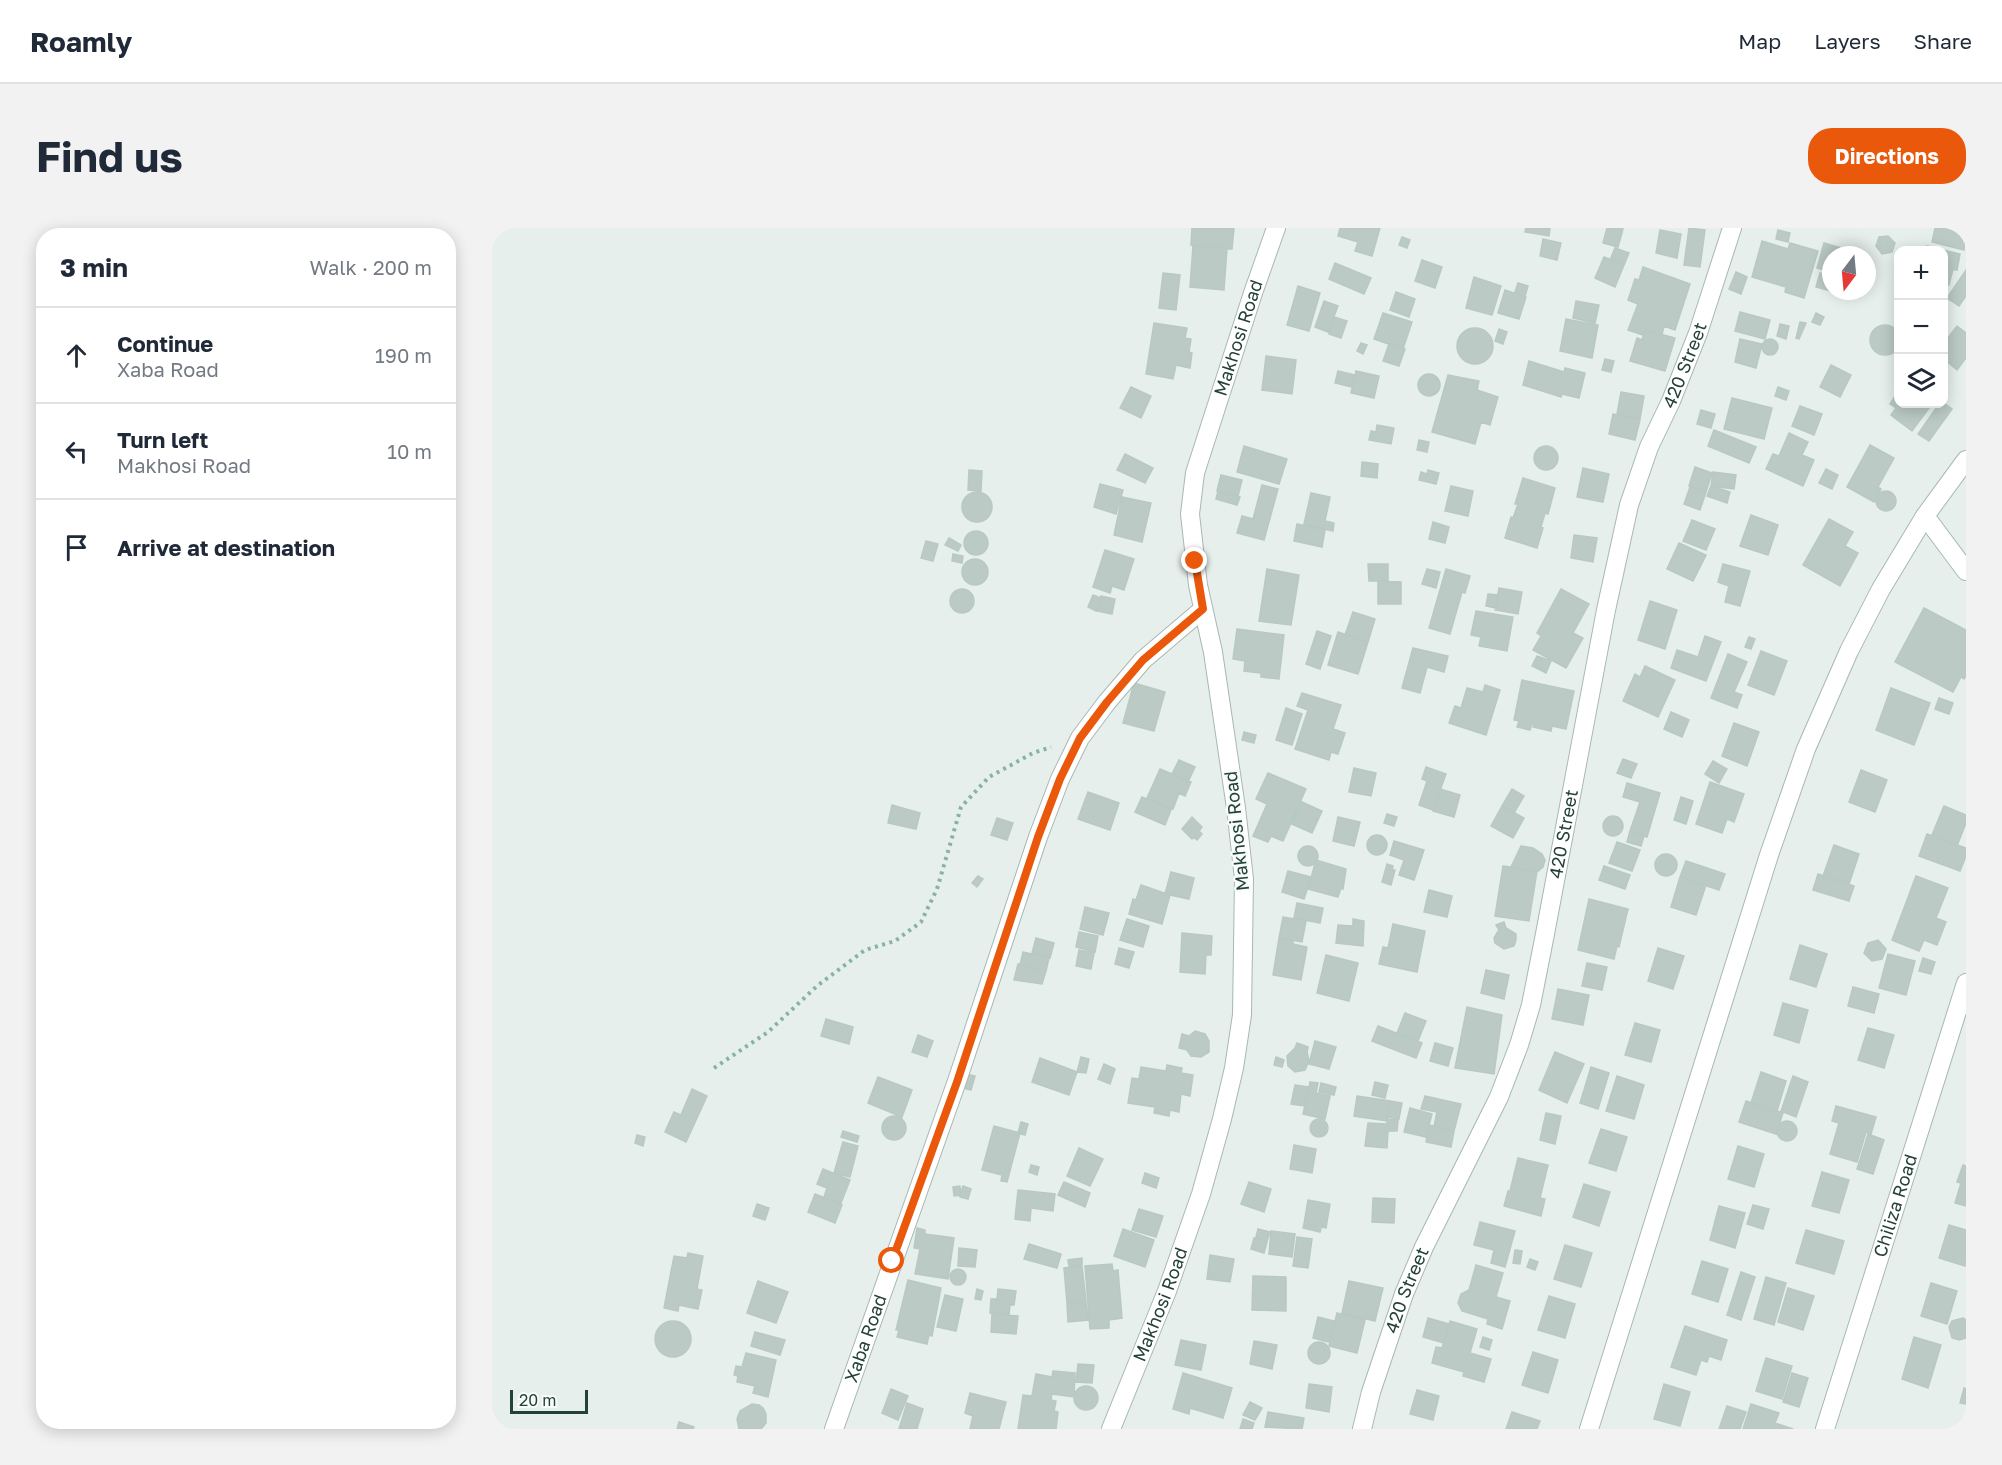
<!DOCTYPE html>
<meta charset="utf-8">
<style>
:root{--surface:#fff;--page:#f2f2f3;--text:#1f2937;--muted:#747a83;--line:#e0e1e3;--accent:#ea580c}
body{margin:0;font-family:"Golos Text",sans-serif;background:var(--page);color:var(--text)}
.controls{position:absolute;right:18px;top:18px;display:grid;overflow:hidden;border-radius:12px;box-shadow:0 3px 15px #0003}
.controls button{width:54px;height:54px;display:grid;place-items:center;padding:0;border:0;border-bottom:2px solid var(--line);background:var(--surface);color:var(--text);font:30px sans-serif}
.compass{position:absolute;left:1330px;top:18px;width:54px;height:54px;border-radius:50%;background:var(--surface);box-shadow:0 3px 15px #0003;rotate:196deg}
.scale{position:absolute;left:18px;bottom:15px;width:78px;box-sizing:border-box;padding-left:6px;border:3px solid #24423a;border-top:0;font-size:16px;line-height:21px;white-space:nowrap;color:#24423a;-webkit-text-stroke:4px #f7fbf9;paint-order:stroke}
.stop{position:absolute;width:18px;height:18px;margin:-14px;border:4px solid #ea580c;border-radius:50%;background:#fff}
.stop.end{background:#ea580c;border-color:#fff;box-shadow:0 2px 6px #0008}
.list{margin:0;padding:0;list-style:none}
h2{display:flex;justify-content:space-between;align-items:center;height:78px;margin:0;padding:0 24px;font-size:26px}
h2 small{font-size:20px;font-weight:400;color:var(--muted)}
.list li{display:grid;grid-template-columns:39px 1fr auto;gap:18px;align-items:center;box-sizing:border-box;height:96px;padding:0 24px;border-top:2px solid var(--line)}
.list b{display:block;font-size:22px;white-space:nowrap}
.list p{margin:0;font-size:20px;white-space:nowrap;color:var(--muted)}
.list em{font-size:20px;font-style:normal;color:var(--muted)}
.icon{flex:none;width:33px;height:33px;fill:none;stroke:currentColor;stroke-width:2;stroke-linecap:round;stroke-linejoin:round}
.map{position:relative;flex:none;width:1474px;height:1201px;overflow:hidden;border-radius:24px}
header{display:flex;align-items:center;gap:36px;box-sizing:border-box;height:84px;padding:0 30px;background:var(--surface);border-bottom:2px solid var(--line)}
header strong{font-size:28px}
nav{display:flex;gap:33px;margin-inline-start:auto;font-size:21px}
.intro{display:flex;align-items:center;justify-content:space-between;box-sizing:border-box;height:144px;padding:0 36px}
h1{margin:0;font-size:42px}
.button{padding:15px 27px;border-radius:24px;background:var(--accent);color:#fff;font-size:21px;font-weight:700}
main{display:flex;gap:36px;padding:0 36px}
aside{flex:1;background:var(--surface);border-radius:24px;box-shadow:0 3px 15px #0003}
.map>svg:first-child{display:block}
.building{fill:#bbcac4;stroke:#b8c9c2;stroke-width:1.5}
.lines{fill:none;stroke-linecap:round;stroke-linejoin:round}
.minor-casing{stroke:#a8b8b2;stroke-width:20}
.path{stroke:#86b3a5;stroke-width:4;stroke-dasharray:3 4.5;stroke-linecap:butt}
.minor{stroke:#fff;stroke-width:18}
.route{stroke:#ea580c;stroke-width:8}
.labels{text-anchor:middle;stroke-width:4.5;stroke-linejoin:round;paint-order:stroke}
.street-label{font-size:18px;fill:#24423a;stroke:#f7fbf9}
</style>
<header>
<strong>Roamly</strong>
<nav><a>Map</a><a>Layers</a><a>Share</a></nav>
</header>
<div class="intro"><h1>Find us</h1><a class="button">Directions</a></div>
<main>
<aside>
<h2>3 min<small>Walk · 200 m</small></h2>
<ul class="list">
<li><svg class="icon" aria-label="ahead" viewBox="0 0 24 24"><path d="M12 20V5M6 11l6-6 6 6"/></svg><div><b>Continue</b><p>Xaba Road</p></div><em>190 m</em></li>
<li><svg class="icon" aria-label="left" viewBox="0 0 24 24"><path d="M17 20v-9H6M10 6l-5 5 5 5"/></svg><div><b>Turn left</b><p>Makhosi Road</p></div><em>10 m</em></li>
<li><svg class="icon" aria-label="arrive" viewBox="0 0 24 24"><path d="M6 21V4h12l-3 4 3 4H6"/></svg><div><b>Arrive at destination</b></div></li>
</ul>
</aside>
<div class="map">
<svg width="1474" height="1201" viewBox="0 0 1474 1201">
<rect width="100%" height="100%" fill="#e6efeb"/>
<path class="building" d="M700,0H742L740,21L699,17Z
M848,0H888L880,28L863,23L866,14L846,8Z
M1034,0H1058L1057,8L1033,4Z
M1115,0L1131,1L1126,19L1111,15Z
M1197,0L1213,2L1208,39L1192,37Z
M1443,0H1474L1472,22L1440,14Z
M1168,2L1189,6L1185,30L1164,25Z
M1286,2L1298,5L1296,14L1284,11Z
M1396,8L1403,15L1400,24L1390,26L1384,18L1387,9Z
M910,9L918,12L915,20L907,17Z
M1051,11L1069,15L1065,32L1048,28Z
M1270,13L1296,21L1298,15L1326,23L1312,70L1293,64L1294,59L1260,49Z
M1332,15L1363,24L1362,27H1339L1338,44L1325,40Z
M701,18L735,20L732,62L698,59Z
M1435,18L1468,26L1465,42L1452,39V22H1434Z
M1123,20L1137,25L1132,37L1118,32Z
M1112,29L1132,37L1123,59L1103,50Z
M930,32L950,39L943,60L923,53Z
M843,35L879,50L872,66L837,51Z
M1151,39L1198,56L1183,102L1172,98L1170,107L1153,101L1151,107L1136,102L1146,76L1136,72L1143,51L1147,52Z
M1452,39L1461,41L1457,57L1452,55Z
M1474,42V68L1467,78L1455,70Z
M1244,44L1255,49L1249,66L1237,61Z
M671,45L688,47L684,82L667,80Z
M1328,45L1339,48V63L1324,59Z
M982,49L1009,58L1000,87L974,80Z
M1026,55L1036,58L1033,68L1023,64Z
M806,58L828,65L817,103L795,97Z
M1013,62L1034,69L1027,91L1006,85Z
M904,64L923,71L917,89L898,82Z
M832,73L846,78L836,104L823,99Z
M1084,73L1107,77L1103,95L1081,90Z
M1248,84L1278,92L1273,111L1243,103Z
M891,85L920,94L911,121L882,111Z
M1324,85L1332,89L1328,97L1320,94Z
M842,89L855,93L849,110L837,106Z
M1074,91L1106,97L1100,130L1068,123Z
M1308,94L1314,95L1307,111L1304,110Z
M662,95L695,100L693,110L699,111L697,124L700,125L698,140L684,137L681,151L654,146Z
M1288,96L1297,98L1294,111L1285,108Z
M1378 112a15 15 0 1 1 30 0a15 15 0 1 1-30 0Z
M1465,98L1474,105V130L1465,142L1452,131V115Z
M965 118a18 18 0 1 1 36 0a18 18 0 1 1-36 0Z
M1007,101L1015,104L1011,116L1003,113Z
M1153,102L1183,110L1173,143L1138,133L1145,110L1150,112Z
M1270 119a8 8 0 1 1 16 0a8 8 0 1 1-16 0Z
M1248,111L1270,116L1264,140L1243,134Z
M869,115L875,117L871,126L865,123Z
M897,116L913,121L907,138L891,133Z
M774,128L804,132L800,166L770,162Z
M1113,131L1122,133L1119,144L1110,142Z
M1037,133L1072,144L1073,140L1093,145L1087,170L1070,166L1069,169L1031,157Z
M1339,137L1359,147L1348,169L1328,159Z
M846,143L863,147L860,159L843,155Z
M864,143L887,148L882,170L859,165Z
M926 157a11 11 0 1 1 22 0a11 11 0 1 1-22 0Z
M956,147L987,153L985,162L1006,169L998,197L989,194L983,216L940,204Z
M639,159L659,168L649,190L628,180Z
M1286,159L1297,163L1294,172L1283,168Z
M1129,164L1152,168L1148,191L1125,186Z
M1403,168L1406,171V176H1440L1420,203L1399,187L1404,180L1398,176Z
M1240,170L1280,180L1272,211L1232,201Z
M1452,175L1460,181L1437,213L1426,206L1447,176Z
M1308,178L1330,186L1322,207L1300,198Z
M1209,182L1223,186L1219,200L1205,196Z
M1121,186L1148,192L1143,212L1117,206Z
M885,197L902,200L899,216L877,212L879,203L884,204Z
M1222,202L1264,219L1257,235L1216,218Z
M1297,205L1316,214L1310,227L1322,232L1311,258L1274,241L1281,226L1287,228Z
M927,212L937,214L935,224L925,222Z
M1378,217L1402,230L1386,259L1389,261L1382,274L1355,259Z
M1042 230a12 12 0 1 1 24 0a12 12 0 1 1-24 0Z
M752,218L795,231L787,256L745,244Z
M633,226L661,240L653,255L625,242Z
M870,234L886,236L885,250L869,248Z
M1203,239L1220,245L1214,264L1197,258Z
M1091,240L1117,246L1111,274L1085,269Z
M1334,241L1346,247L1340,261L1327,255Z
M477,242L490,243L489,263L476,262Z
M936,242L947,245L944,256L927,252L929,244L935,246Z
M1221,244L1244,247L1242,261L1219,258Z
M729,247L750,252L746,268L725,263Z
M1031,250L1063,260L1056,286L1053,285L1049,299L1051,300L1045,320L1013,310L1019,289L1021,290L1026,276H1023Z
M608,256L631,262L624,286L602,279Z
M770,257L786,261L772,312L745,305L750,288L761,291Z
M959,258L981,263L976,288L953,283Z
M1219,258L1238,264L1235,275L1215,268Z
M1198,259L1214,264L1208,282L1192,276Z
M1384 273a10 10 0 1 1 20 0a10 10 0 1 1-20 0Z
M726,263L748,269L745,277L724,271Z
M470 279a15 15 0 1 1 30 0a15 15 0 1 1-30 0Z
M819,265L838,269L833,293L842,295L841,303L812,296Z
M630,269L659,275L650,314L622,307Z
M1259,287L1286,297L1276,327L1248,318Z
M1337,291L1361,304L1353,318L1366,325L1348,358L1311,337Z
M1200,292L1223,301L1214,322L1191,313Z
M941,294L957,299L953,315L937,311Z
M805,296L833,302L830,319L802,313Z
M472 315a12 12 0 1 1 24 0a12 12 0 1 1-24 0Z
M1082,307L1105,310L1101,334L1079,330Z
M457,310L469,317L466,323L453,317Z
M434,313L446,316L441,333L429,330Z
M1187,315L1214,327L1201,353L1175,341Z
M613,322L642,331L632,362L620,358L618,365L601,359Z
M461,326L471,328L470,335L460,333Z
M470 344a13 13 0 1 1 26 0a13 13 0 1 1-26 0Z
M876,336H896V353H877Z
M1231,336L1258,343L1248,378L1233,374L1237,358L1226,354Z
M775,341L807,347L799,397L767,393Z
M935,341L948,344L944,360L930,356Z
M954,341L978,348L973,365L970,364L958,406L937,400Z
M886,353L909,354V376H886Z
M1007,360L1030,364L1026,386L1003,382Z
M1069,361L1097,376L1081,405L1091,410L1074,440L1041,422L1049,408L1045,405Z
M458 373a12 12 0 1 1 24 0a12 12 0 1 1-24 0Z
M996,366L1006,367L1004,380L994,378Z
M601,367L609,370L604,383L596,379Z
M609,368L623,371L620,386L605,383Z
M1158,373L1185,382L1173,421L1146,412Z
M1432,380L1474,402V448L1472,451L1469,449L1461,464L1403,434Z
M984,383L1021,389L1015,423L987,418L989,409L979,407Z
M861,384L883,391L876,414L853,407Z
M745,401L792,407L787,451L769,449V445L752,443L753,433L741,431Z
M825,403L839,408L828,441L814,436Z
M846,404L876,414L866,446L836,437Z
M1213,408L1229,414L1214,453L1179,440L1185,422L1206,429Z
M1257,409L1263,411L1259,421L1253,419Z
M921,420L956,428L952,444L935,439L928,465L910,460Z
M1269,423L1295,433L1282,467L1256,457Z
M1236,426L1255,434L1242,464L1250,467L1245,480L1219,470Z
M1045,428L1059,433L1054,445L1040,438Z
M1153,438L1183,452L1166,489L1131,473L1143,446L1148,449Z
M1030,452L1082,463L1074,501L1060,498L1059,503L1041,499L1042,496L1040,495L1038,502L1025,499L1027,493L1022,492Z
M642,455L673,464L662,503L631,495Z
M993,457L1008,462L994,507L957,495L963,478L969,480L975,460L991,464Z
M1399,460L1438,475L1422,517L1384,502Z
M810,465L849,477L841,501L853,505L846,526L839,524L837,532L803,521L816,482L805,478Z
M1447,470L1461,475L1457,486L1443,481Z
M794,480L810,486L800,517L784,512Z
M1179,484L1197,492L1190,509L1172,501Z
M1242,495L1267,504L1255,538L1230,528Z
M752,504L764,507L762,515L750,512Z
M1131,531L1145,536L1139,550L1125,545Z
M687,532L703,539L696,554L680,546Z
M1221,533L1235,541L1227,555L1213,546Z
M934,539L954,546L941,582L927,577L935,553L930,551Z
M862,540L884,545L879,568L857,564Z
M668,541L699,554L693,568L687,565L681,581L655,570Z
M1369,542L1395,552L1383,584L1357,574Z
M776,545L814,561L791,613L779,608L776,614L761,608L775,576L764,571Z
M1218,554L1252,566L1242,594L1235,591L1230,605L1204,596Z
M1135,555L1168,565L1155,609L1138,603L1148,574L1131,569Z
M948,561L968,567L962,589L941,583Z
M1020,561L1032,568L1022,585L1010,578Z
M596,564L627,575L618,602L586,591Z
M650,569L679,582L673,597L643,584Z
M1189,569L1201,573L1194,596L1182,592Z
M810,574L830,583L820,605L800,596Z
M400,577L428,585L424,601L396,595Z
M1010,578L1032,590L1021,610L999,598Z
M1452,578L1474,587V595L1465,618L1440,607Z
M895,586L905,589L902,598L892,595Z
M1111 598a10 10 0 1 1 20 0a10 10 0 1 1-20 0Z
M700,589L710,599L707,603L710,606L705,612L701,609L700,611L690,601Z
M846,589L868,594L862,618L841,613Z
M505,590L521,595L515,612L499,607Z
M1138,603L1152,608L1149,618L1135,614Z
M1435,606L1474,620V628L1468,643L1427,628Z
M875 617a10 10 0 1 1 20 0a10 10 0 1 1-20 0Z
M902,613L932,622L922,652L907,647L912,632L898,627Z
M1125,614L1148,622L1140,643L1117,635Z
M1342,617L1367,626L1357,656L1331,648Z
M806 628a10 10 0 1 1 20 0a10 10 0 1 1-20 0Z
M1029,618L1041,620L1050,626L1053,632L1051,639L1045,644L1019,639Z
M1163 637a11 11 0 1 1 22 0a11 11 0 1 1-22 0Z
M824,632L854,641L851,661L849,660L846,669L816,661Z
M1194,633L1233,646L1227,662L1188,649Z
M895,636L901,638L900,642H903L899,657L890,654Z
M1011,638L1045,643L1037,693L1003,688Z
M1112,638L1138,647L1133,661L1107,652Z
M796,643L819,649L812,671L790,664Z
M679,644L702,650L697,671L673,666Z
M1326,646L1362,658L1357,673L1321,662Z
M486,648L491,651L485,659L480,655Z
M1424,648L1456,660L1444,690L1454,694L1445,717L1432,712L1427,723L1400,712Z
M1188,649L1214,657L1204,687L1179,679Z
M649,657L678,667L670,696L637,686L641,671L644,672Z
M937,662L960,668L955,689L932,684Z
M1097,671L1136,681L1127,719L1125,718L1122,731L1086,722Z
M805,675L831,680L828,695L802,690Z
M593,679L617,685L611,707L588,701Z
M791,689L814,693L810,714L787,710Z
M635,691L657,698L651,719L628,712Z
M861,691L872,693L871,718L844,715L846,697L861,698Z
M1012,694L1014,700L1024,706V712L1022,718L1012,721L1003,715L1002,710L1007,702L1004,697Z
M901,696L933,703L925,744L887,736L891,719L896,720Z
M587,704L606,708L603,724L584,719Z
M690,705L720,708L719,727H714L713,746L688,744Z
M544,710L562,715L558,730L540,725Z
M787,710L801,713V716L815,719L809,752L781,747Z
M1386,712L1394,721L1390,731L1380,733L1372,725L1376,715Z
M1308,717L1335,726L1324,759L1298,751Z
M627,720L642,724L637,740L623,736Z
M1166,720L1192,728L1181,761L1156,753Z
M587,722L602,725L599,741L584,738Z
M531,724L557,730L554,743L528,737Z
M1396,726L1423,733L1414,767L1387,760Z
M834,727L866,735L857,773L825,765Z
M1431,730L1443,734L1439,746L1427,743Z
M1095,735L1115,739L1110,762L1090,758Z
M526,736L554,743L550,756L522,752Z
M994,742L1017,747L1012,771L989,765Z
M1361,759L1387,766L1382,785L1356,778Z
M1066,761L1097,767L1091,797L1060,791Z
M1291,775L1316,782L1307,815L1282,807Z
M975,779L1010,787L1002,846L963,840Z
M913,785L934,793L926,813L905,805Z
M334,791L361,799L357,816L329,808Z
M1143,795L1168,802L1159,834L1133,827Z
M886,798L930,815L924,830L880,813Z
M1376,800L1402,807L1392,840L1366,832Z
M703,803L713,806L717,813V824L709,829L699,828L695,822L687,820L690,806L697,808Z
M426,807L441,813L435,829L420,824Z
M823,813L844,819L837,841L817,836Z
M805,815L816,819L815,824L817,833L813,842L803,844L796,838L795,828L803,820Z
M943,815L961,820L956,838L938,833Z
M1063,824L1092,836L1075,875L1047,862Z
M589,829L597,831L594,845L585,844Z
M784,829L792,832L790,839L782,837Z
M548,830L585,844L577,867L540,854Z
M612,836L623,841L618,856L606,851Z
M675,837L690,840L689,845L701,847L698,868L689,866L687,884L678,882L677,888L662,885L663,879L636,875L640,850L647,851L649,839L674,843Z
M1099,839L1117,845L1106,881L1088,875Z
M1269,844L1294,853L1285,883L1259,875Z
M470,845L483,848L479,862L467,859Z
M1125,848L1152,857L1142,891L1114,883Z
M1301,848L1316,854L1304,889L1289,883Z
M386,849L420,862L410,889L376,875Z
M818,854L826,855L824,865L838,868L833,891L811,886Z
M883,854L896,857L893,870L880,867Z
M829,855L844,859L842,867L827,864Z
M803,857L816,859L813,878L799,876Z
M200,861L215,868L194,914L173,904L182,884L189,887Z
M865,868L898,873L895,893L862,888Z
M933,868L969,876L962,903L942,898L945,884L929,881Z
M898,873L910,875L907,891L895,889Z
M1254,873L1291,885L1284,906L1247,894Z
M1344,878L1384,889L1379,906L1374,904L1365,934L1338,926L1347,895L1340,893Z
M918,880L940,886L934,909L912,904Z
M1054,885L1069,888L1063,916L1048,912Z
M390 900a12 12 0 1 1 24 0a12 12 0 1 1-24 0Z
M895,891L906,892L905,903H896L895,920L873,918L876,895L895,896Z
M818 900a9 9 0 1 1 18 0a9 9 0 1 1-18 0Z
M1285 903a10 10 0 1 1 20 0a10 10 0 1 1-20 0Z
M529,894L536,896L533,907L526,905Z
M937,897L962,903L959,919L934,914Z
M502,898L528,905L515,954L509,953L510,947L490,942Z
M1109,901L1135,909L1124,943L1097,935Z
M351,903L367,908L365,914L349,909Z
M1376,906L1392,912L1381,946L1365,941Z
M145,907L153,909L151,918L143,915Z
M351,914L366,918L358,949L342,945Z
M802,917L824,921L820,945L798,941Z
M1246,918L1272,926L1262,959L1236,951Z
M587,920L611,931L598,958L575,948Z
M1026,930L1056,937L1048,970L1053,971L1049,988L1012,978L1016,963H1018Z
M539,937L547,939L545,947L537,944Z
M1471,937L1474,938V978L1463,975L1469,955L1465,954Z
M331,941L358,952L349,975L332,969L335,960L325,956Z
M1330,944L1357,952L1347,985L1320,978Z
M653,945L667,950L664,960L650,955Z
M572,954L598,965L593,979L566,967Z
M757,954L779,961L772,984L749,976Z
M1092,956L1118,964L1107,998L1081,989Z
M468,958L469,967L462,968L461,959Z
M471,958L479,961L476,971L468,969Z
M526,962L563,966L561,983L539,980L538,993L523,991Z
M323,966L350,977L343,995L316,984Z
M881,970L903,971L902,995L880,994Z
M816,972L838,976L834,1000L812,996Z
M265,976L277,980L273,992L261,988Z
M1261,977L1277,981L1271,1001L1255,996Z
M1227,978L1253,985L1243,1020L1218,1012Z
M647,981L671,988L664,1009L640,1002Z
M988,994L1023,1003L1013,1039L999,1035L1002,1022L982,1017Z
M812,996L829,1001L828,1004L811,1000Z
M1457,997L1474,1002L1473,1038L1447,1030Z
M425,1000L433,1002V1006L462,1010L456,1051L423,1046L428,1021L422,1020Z
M631,1001L662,1012L653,1039L622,1028Z
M766,1001L778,1004L775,1013L764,1009Z
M1314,1002L1352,1013L1342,1046L1304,1035Z
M779,1003L803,1006L800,1029L777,1026Z
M805,1009L820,1011L816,1040L801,1038Z
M762,1010L775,1014L772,1025L759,1021Z
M537,1016L569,1026L565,1040L532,1031Z
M1073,1017L1100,1025L1089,1059L1062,1051Z
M467,1020L485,1022L483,1039L466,1038Z
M1023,1022L1030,1023L1028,1036L1021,1035Z
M196,1025L211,1028L205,1061L210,1062L206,1081L187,1077L186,1083L172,1080L182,1028L195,1030Z
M718,1027L742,1031L738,1054L715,1051Z
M590,1030V1037L577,1038L576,1032Z
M1038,1031L1046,1034L1043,1042L1035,1039Z
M1210,1033L1236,1041L1226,1074L1200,1066Z
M620,1036L621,1043L626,1042L630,1090L617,1092V1100L598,1101L593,1038Z
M984,1037L1011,1045L1004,1069L1018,1073L1010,1101L995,1096L996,1091L970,1083L966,1075L969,1066L977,1062Z
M590,1038L594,1073L575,1075L572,1040Z
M458 1049a8 8 0 1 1 16 0a8 8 0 1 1-16 0Z
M1249,1044L1263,1049L1249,1092L1235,1087Z
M761,1048L794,1049V1083L760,1082Z
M1274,1049L1294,1055L1282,1097L1262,1091Z
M416,1052L449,1060L440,1108L437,1107L435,1116L405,1109L407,1102H404Z
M266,1053L296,1064L284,1095L255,1085Z
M857,1053L891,1060L883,1093L850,1085Z
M1439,1055L1465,1063L1455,1096L1429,1088Z
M1296,1060L1322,1068L1311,1102L1286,1094Z
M485,1061L491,1063L489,1072L483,1071Z
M506,1061L524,1063L522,1077H518L517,1087L498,1085L499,1071H505Z
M453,1067L471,1071L464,1103L445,1099Z
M1057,1068L1083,1076L1073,1110L1046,1102Z
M594,1074L596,1092L576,1094L575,1076Z
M845,1085L873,1092L865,1125L837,1118Z
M500,1086L526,1088L524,1106L499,1104Z
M826,1089L842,1093L837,1114L821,1110Z
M936,1090L957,1096L952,1115L931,1109Z
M1471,1090L1474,1092V1110L1467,1112L1460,1110L1457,1099L1460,1093Z
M163 1111a18 18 0 1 1 36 0a18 18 0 1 1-36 0Z
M958,1093L985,1101L978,1125L999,1131L992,1154L971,1148L972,1144L940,1135L944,1119L950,1120Z
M1193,1098L1235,1112L1229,1132L1217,1128L1215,1134L1209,1132L1204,1147L1179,1139Z
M263,1104L293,1112L288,1127L259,1118Z
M991,1109L1000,1112L997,1122L988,1119Z
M1422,1109L1449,1117L1436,1160L1410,1151Z
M689,1112L714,1117L709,1142L683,1137Z
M762,1113L785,1117L780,1141L758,1136Z
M816 1125a11 11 0 1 1 22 0a11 11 0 1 1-22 0Z
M1041,1124L1066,1132L1056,1165L1030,1157Z
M254,1125L284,1132L276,1169L261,1165L263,1158L245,1154L246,1148L242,1147L244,1138L250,1139Z
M1274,1130L1300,1138L1290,1171L1264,1163Z
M586,1136L602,1137L600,1155L584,1154Z
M561,1143L583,1145L582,1169L560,1166L559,1172L564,1173L562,1183L566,1184L564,1201H526L531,1167L540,1168L544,1146L560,1149Z
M691,1145L740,1160L731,1190L698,1180L697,1186L681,1181Z
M1300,1145L1316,1150L1307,1179L1291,1174Z
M817,1156L840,1159L837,1184L814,1180Z
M1172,1156L1198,1164L1188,1198L1162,1191Z
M582 1170a12 12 0 1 1 24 0a12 12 0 1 1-24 0Z
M1472,1160L1474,1161V1176L1468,1175Z
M399,1161L416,1168L406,1192L390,1185Z
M925,1162L947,1168L941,1192L918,1186Z
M478,1165L514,1174L507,1201H478L481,1188L473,1185Z
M758,1174L770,1180L763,1192L751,1187Z
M415,1175L431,1181L425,1201H407Z
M260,1176L267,1177L271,1180L274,1186V1195L269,1201H247L245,1191L248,1183Z
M1259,1176L1287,1185L1283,1195L1301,1201H1251Z
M1235,1178L1254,1184L1248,1201H1227Z
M776,1184L812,1190L810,1201L773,1199Z
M1020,1184L1048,1193L1045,1201H1014Z
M751,1191L762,1195L760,1201H748Z
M187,1194L202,1199L201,1201H185Z"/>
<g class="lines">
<g class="minor-casing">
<g id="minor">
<path d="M1433,288L1474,343"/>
<path id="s1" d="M342,1201L465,853L546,609L568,551L588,510L615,474L651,432L711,381"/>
<path id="s2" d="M619,1201L675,1063L709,966L730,891L742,840L750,787L752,651L744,580L721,424L706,357L698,286L703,245L761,65L784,0"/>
<path id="s3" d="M870,1201L879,1164L912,1066L932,1019L1007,869L1027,817L1039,777L1053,706L1114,382L1137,277L1157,219L1179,173L1206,105L1240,0"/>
<path d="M1097,1201L1277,627L1314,521L1357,423L1389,361L1433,288L1474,232"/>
<path id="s4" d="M1333,1201L1474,755"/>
</g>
</g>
<path class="path" d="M222,840L276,804L325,758L373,722L403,713L429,694L445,661L469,579L497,549L541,525L559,519"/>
<use href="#minor" class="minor"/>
</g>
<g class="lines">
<path class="route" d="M400,1033L465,854L546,609L568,551L588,510L615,474L651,432L711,381L703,333"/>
</g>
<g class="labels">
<g class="street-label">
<text dy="6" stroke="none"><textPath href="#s2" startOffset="1124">Makhosi Road</textPath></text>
<text dy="6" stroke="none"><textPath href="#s3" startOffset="1118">420 Street</textPath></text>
<text transform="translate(745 603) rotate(-96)" y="6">Makhosi Road</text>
<text dy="6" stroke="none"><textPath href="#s3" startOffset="632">420 Street</textPath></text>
<text dy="6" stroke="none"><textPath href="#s4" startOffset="234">Chiliza Road</textPath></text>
<text dy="6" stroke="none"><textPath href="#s3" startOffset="146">420 Street</textPath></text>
<text dy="6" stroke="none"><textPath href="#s2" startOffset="134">Makhosi Road</textPath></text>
<text dy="6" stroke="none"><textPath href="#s1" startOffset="96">Xaba Road</textPath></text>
</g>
</g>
</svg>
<div class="controls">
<button>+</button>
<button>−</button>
<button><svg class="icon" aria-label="layers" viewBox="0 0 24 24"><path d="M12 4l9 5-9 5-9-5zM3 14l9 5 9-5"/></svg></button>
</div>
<svg class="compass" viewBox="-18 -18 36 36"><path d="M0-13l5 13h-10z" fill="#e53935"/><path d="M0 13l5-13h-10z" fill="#747a83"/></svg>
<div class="scale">20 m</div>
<div class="stop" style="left:400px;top:1033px"></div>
<div class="stop end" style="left:703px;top:333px"></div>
</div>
</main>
